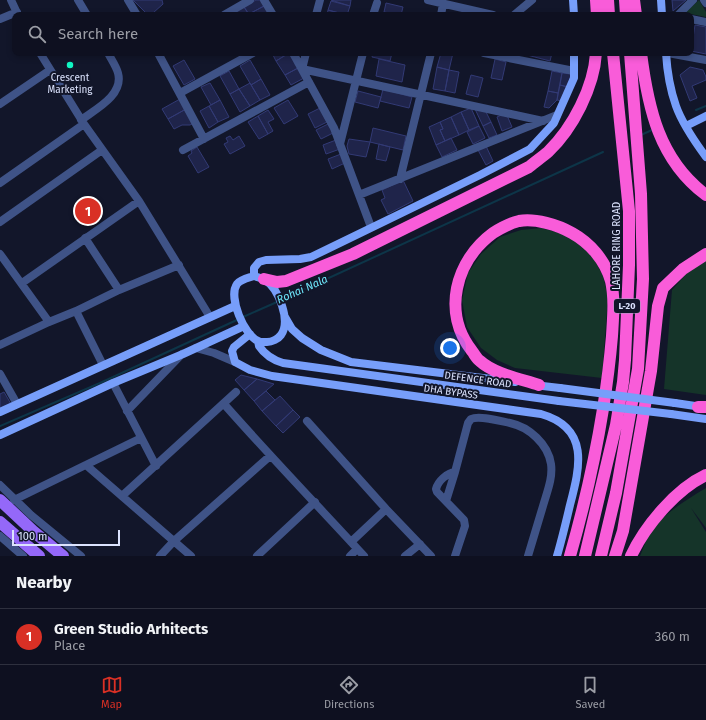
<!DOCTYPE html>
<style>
:root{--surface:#0e1020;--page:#1c1e2d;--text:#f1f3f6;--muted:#9b9da5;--line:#2e303e;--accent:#d93025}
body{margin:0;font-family:"Fira Sans",sans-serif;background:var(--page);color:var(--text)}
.scale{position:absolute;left:12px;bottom:10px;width:108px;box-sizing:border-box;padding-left:4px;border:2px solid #dce3fe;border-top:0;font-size:11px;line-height:14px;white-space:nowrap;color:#dce3fe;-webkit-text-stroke:3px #12162a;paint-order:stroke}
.you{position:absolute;left:450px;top:348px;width:14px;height:14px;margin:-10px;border:3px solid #fff;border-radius:50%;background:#1a73e8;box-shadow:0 0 0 6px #1a73e833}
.badge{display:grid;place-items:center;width:26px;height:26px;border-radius:50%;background:var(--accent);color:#fff;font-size:13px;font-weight:700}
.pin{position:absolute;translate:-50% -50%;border:2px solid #fff;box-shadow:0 1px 4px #0006}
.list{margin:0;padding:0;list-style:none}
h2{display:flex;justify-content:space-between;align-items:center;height:52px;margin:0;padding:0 16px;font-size:17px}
h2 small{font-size:13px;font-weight:400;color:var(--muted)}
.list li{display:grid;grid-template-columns:26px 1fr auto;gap:12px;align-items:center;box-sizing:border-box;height:56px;padding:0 16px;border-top:1px solid var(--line)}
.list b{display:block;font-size:15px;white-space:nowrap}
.list p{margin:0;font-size:13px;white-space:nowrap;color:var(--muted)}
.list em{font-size:13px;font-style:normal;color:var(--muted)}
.icon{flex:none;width:22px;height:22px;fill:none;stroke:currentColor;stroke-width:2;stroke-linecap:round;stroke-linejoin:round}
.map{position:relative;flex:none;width:706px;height:556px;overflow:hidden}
.search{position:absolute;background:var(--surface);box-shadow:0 2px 6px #0003;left:12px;right:12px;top:12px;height:44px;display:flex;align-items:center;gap:10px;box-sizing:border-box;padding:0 14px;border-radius:8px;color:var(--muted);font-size:15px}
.sheet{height:108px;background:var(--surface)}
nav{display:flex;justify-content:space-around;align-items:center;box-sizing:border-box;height:56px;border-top:1px solid var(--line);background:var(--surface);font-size:11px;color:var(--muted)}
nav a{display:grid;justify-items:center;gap:2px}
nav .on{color:var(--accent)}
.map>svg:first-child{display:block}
.green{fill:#153429}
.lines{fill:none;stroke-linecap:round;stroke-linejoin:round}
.stream{stroke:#0d3548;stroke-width:2}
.building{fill:#1f244a;stroke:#323a75}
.street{stroke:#3f5387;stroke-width:8}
.secondary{stroke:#779efa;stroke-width:8}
.primary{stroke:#9468f9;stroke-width:12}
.highway{stroke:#f95cd9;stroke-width:12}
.secondary-bridge{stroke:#779efa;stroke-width:8}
.poi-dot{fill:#10f6c3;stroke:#12162a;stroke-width:1.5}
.labels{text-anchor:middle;stroke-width:4;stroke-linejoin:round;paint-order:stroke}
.shield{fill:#12162a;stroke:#9fa6be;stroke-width:1}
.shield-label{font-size:9px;font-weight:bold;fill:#dce3fe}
.poi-label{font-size:10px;fill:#dce3fe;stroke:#12162a}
.street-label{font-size:10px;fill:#dce3fe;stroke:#12162a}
.water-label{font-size:11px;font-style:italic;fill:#6ee6fa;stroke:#12162a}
</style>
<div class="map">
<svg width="706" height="556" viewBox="0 0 706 556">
<rect width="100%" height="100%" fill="#12162a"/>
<path class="green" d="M699,0L706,12V17L685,13Z
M541,228L560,233L578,242L594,259L603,276L608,297L602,378L515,368L497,360L481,348L467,327L462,300L468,273L481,254L500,237L521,230Z
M706,260V395L664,389L672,290L687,273Z
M706,488V528L691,508L706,532V556H640C643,549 646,540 650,533C664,513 686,500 706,488Z"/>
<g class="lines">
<path class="stream" d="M696,110L706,106
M641,135L652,130
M283,299L603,152
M243,317L277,302
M100,383L239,319
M0,426L100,383"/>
</g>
<path class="building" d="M133,0H162L163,4L153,13L155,15H148Z
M256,0H261L264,6L249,14L244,7Z
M331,0H351L350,6Z
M672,0H686L673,11Z
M331,1L350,6L347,15L328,10Z
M386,3L403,7L401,15L384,12Z
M264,6L269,14L268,15L249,14Z
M244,7L249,15H238L236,11Z
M328,10L346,15H327Z
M695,25L706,27V54L691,51Z
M272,53H289L276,61Z
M289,53L298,68L285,75L276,61Z
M373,53H392L390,61L372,57Z
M441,53H453L449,70L437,67Z
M528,53H552L550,61L527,55Z
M379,59L405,65L402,82L376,76Z
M495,59L506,62L502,80L491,78Z
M184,60L195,79L184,85L173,66Z
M250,60L261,79L251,85L240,66Z
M437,67L449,70L445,91L433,89Z
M690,67L703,70L706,77V80L692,86L697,98L690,101L680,75Z
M298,68L304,78L291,85L285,75Z
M449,70L459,72L455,93L445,91Z
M229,71L239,89L230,94L220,76Z
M552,71L562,73L558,93L548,91Z
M562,73L571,74L568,87L560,85Z
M471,75L483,78L478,97L466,94Z
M261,79L270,95L260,100L251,85Z
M210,83L220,100L211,105L201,87Z
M250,83L260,100L250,106L239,89Z
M560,85L568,87L562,101L557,100Z
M239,89L250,106L240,112L230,94Z
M383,89L412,97L409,108L380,101Z
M358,91L381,97L378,108L355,102Z
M548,91L558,93L557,100L549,108L544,107Z
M180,99L186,109L168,119L162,109Z
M220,100L229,117L218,122L209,106Z
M288,100L298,116L284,124L274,108Z
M209,106L218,122L209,128L200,111Z
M320,108L327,122L315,128L308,114Z
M471,108L479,126L469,130L461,112Z
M484,108L491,122L483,126L475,109Z
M186,109L194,123L190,125H182L174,129L168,119Z
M268,110L274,119L268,122L273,131L268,134L258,116Z
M461,112L469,130L459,135L451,117Z
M506,113L512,127L502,131L497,117Z
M258,116L268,134L259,139L248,122Z
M451,117L459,135L445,141L440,130L443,129L440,122Z
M440,122L443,129L440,130L445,141L436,145L429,127Z
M491,122L497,135L489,138L483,126Z
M328,124L333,133L321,139L316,130Z
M479,126L485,138L473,144L467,132Z
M373,128L406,136L403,150L370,142Z
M230,136L233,140L239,136L245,146L230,154L224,144L228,142L226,138Z
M451,138L457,150L442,157L436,145Z
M349,139L370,142L366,157L349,154L347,146Z
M336,140L340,149L326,154L323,145Z
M379,144L390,147L386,161L376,159Z
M486,146L493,161L486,165L478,150Z
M197,147L209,167L198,173L188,156L192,153L191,151Z
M341,154L345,163L332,169L328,159Z
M403,180L413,201L388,214L381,200L385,198L382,190Z
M86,199L99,218L90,224L78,205Z
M241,375L257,379L244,390L235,380Z
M257,379L274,384L254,401L244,390Z
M266,391L275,400L262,411L254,401Z
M4,392L11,404L0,409V394Z
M280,396L293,410L276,426L262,411Z
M293,410L300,417L283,433L276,426Z"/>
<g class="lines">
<path class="street" d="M11,0L18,15
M78,0L87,15
M128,0L137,15
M264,0L273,15
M428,0L493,15
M704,0L706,3
M224,15L250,0
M316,15L320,0
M373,15L377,3
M441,15L443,4
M514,15L532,0
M678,15L693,0
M0,19L17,12
M691,19L706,22
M40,53L84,124L139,201L210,317
M158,53L204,139
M293,53L334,128L371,227
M306,53L302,69L543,121
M484,53L574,71
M668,53L706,60
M180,93L253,53
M0,104L50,70
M81,120C96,109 124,95 118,73C116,66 111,59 108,53
M340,144L363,53
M183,150L309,82
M400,179L431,53
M0,183L84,124
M359,195L557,115
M0,222L102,150
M85,238L119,290
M0,254L49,322
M22,283L139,201
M76,311L103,365
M0,345L49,322L76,311L119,290L179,265
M196,348L214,353L235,362
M0,374L17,404
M113,383L156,466
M224,404C269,455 317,505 364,556
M127,411L182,354
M307,421L386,509L351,542
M86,465L191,556
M0,485L31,515L81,556
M122,496L236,392
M14,500L141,438
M446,501L455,472
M386,509L431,556
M0,536L23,556
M160,556L174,541L270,456
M257,556L315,502
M350,556L357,549
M405,556L420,544
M455,556L465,526L464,520L437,492L436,489C438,481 447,473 455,472L468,423L471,419C479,415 500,421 510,423C529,427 548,444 551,464C553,478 547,492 543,506C538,523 533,539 528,556"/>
<path class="secondary" d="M573,0L574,15
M661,0L662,15
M666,53C667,70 670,89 676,106C682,123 695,142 706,157
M686,126L706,116
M254,276V268L259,262L266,260L300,259L311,257L480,175L530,149L554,123L574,78V53
M254,276C257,277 262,278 265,280C279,289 291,321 281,335C278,339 272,342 267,342C265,342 260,342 258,341C244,335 228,297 237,284C241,279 248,278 254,276Z
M285,317L292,329L302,338L321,350L351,362L515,382
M250,334L234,347L232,351L235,362L250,370L272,376L541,414C590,428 580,467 570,505C566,522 562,539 557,556
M258,341L259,346C265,355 273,360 283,363L559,401
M534,385L560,388
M675,403L702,407
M0,412L235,306
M671,414L706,419
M0,435L113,383L183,354L244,326"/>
<path class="primary" d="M0,500L33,531L63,556
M0,522L39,556"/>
<path class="highway" d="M596,0L597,15
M608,0L609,15
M625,0L626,15
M634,0L636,15
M641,53C648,108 659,160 706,195
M264,279L277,282L286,281L353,254L529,167C535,162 542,157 548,152C573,128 594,87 596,53
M539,385C521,379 494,374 480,361C477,359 475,355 472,351C442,313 455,261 493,233C501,228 510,223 519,221C535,218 558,225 572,233C590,243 605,260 611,281C615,299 613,318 612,336C610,360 607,384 603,409C595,459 584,507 570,556
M698,407H706
M585,556L616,425L623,382L625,360L629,265V211L613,53
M601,556L616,493L638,369L643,279L641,194L630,53
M615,556L623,531L651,371L658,306L663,288L683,269L706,254
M631,556C645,526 676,489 706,475"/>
<path class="secondary-bridge" d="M560,388L675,403
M559,401L671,414"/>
</g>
<circle class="poi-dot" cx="70" cy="65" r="4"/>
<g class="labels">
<rect class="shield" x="614" y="299" width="26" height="14" rx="3"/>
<g class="shield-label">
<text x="627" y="309">L-20</text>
</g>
<g class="poi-label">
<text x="70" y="81">Crescent<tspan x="70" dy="12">Marketing</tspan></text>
</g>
<g class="street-label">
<text transform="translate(616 246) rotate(-90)" y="4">LAHORE RING ROAD</text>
<text transform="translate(478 379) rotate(8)" y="4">DEFENCE ROAD</text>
<text transform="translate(451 391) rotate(8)" y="4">DHA BYPASS</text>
</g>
<g class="water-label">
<text transform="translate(302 289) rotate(-24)" y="4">Rohai Nala</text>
</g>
</g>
</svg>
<div class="scale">100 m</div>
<div class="you"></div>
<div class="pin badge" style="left:88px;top:211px">1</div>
<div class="search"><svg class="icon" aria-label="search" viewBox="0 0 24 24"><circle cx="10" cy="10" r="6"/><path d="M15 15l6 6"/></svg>Search here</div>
</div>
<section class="sheet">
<h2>Nearby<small></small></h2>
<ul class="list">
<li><span class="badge">1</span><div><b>Green Studio Arhitects</b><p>Place</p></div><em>360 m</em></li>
</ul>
</section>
<nav>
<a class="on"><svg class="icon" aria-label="map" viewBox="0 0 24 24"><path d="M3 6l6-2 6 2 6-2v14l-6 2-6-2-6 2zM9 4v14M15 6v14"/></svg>Map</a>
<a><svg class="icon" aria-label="directions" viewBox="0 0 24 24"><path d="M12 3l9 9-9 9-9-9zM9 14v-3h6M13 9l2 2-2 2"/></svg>Directions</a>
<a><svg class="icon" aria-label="saved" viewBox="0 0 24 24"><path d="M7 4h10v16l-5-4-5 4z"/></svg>Saved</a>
</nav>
